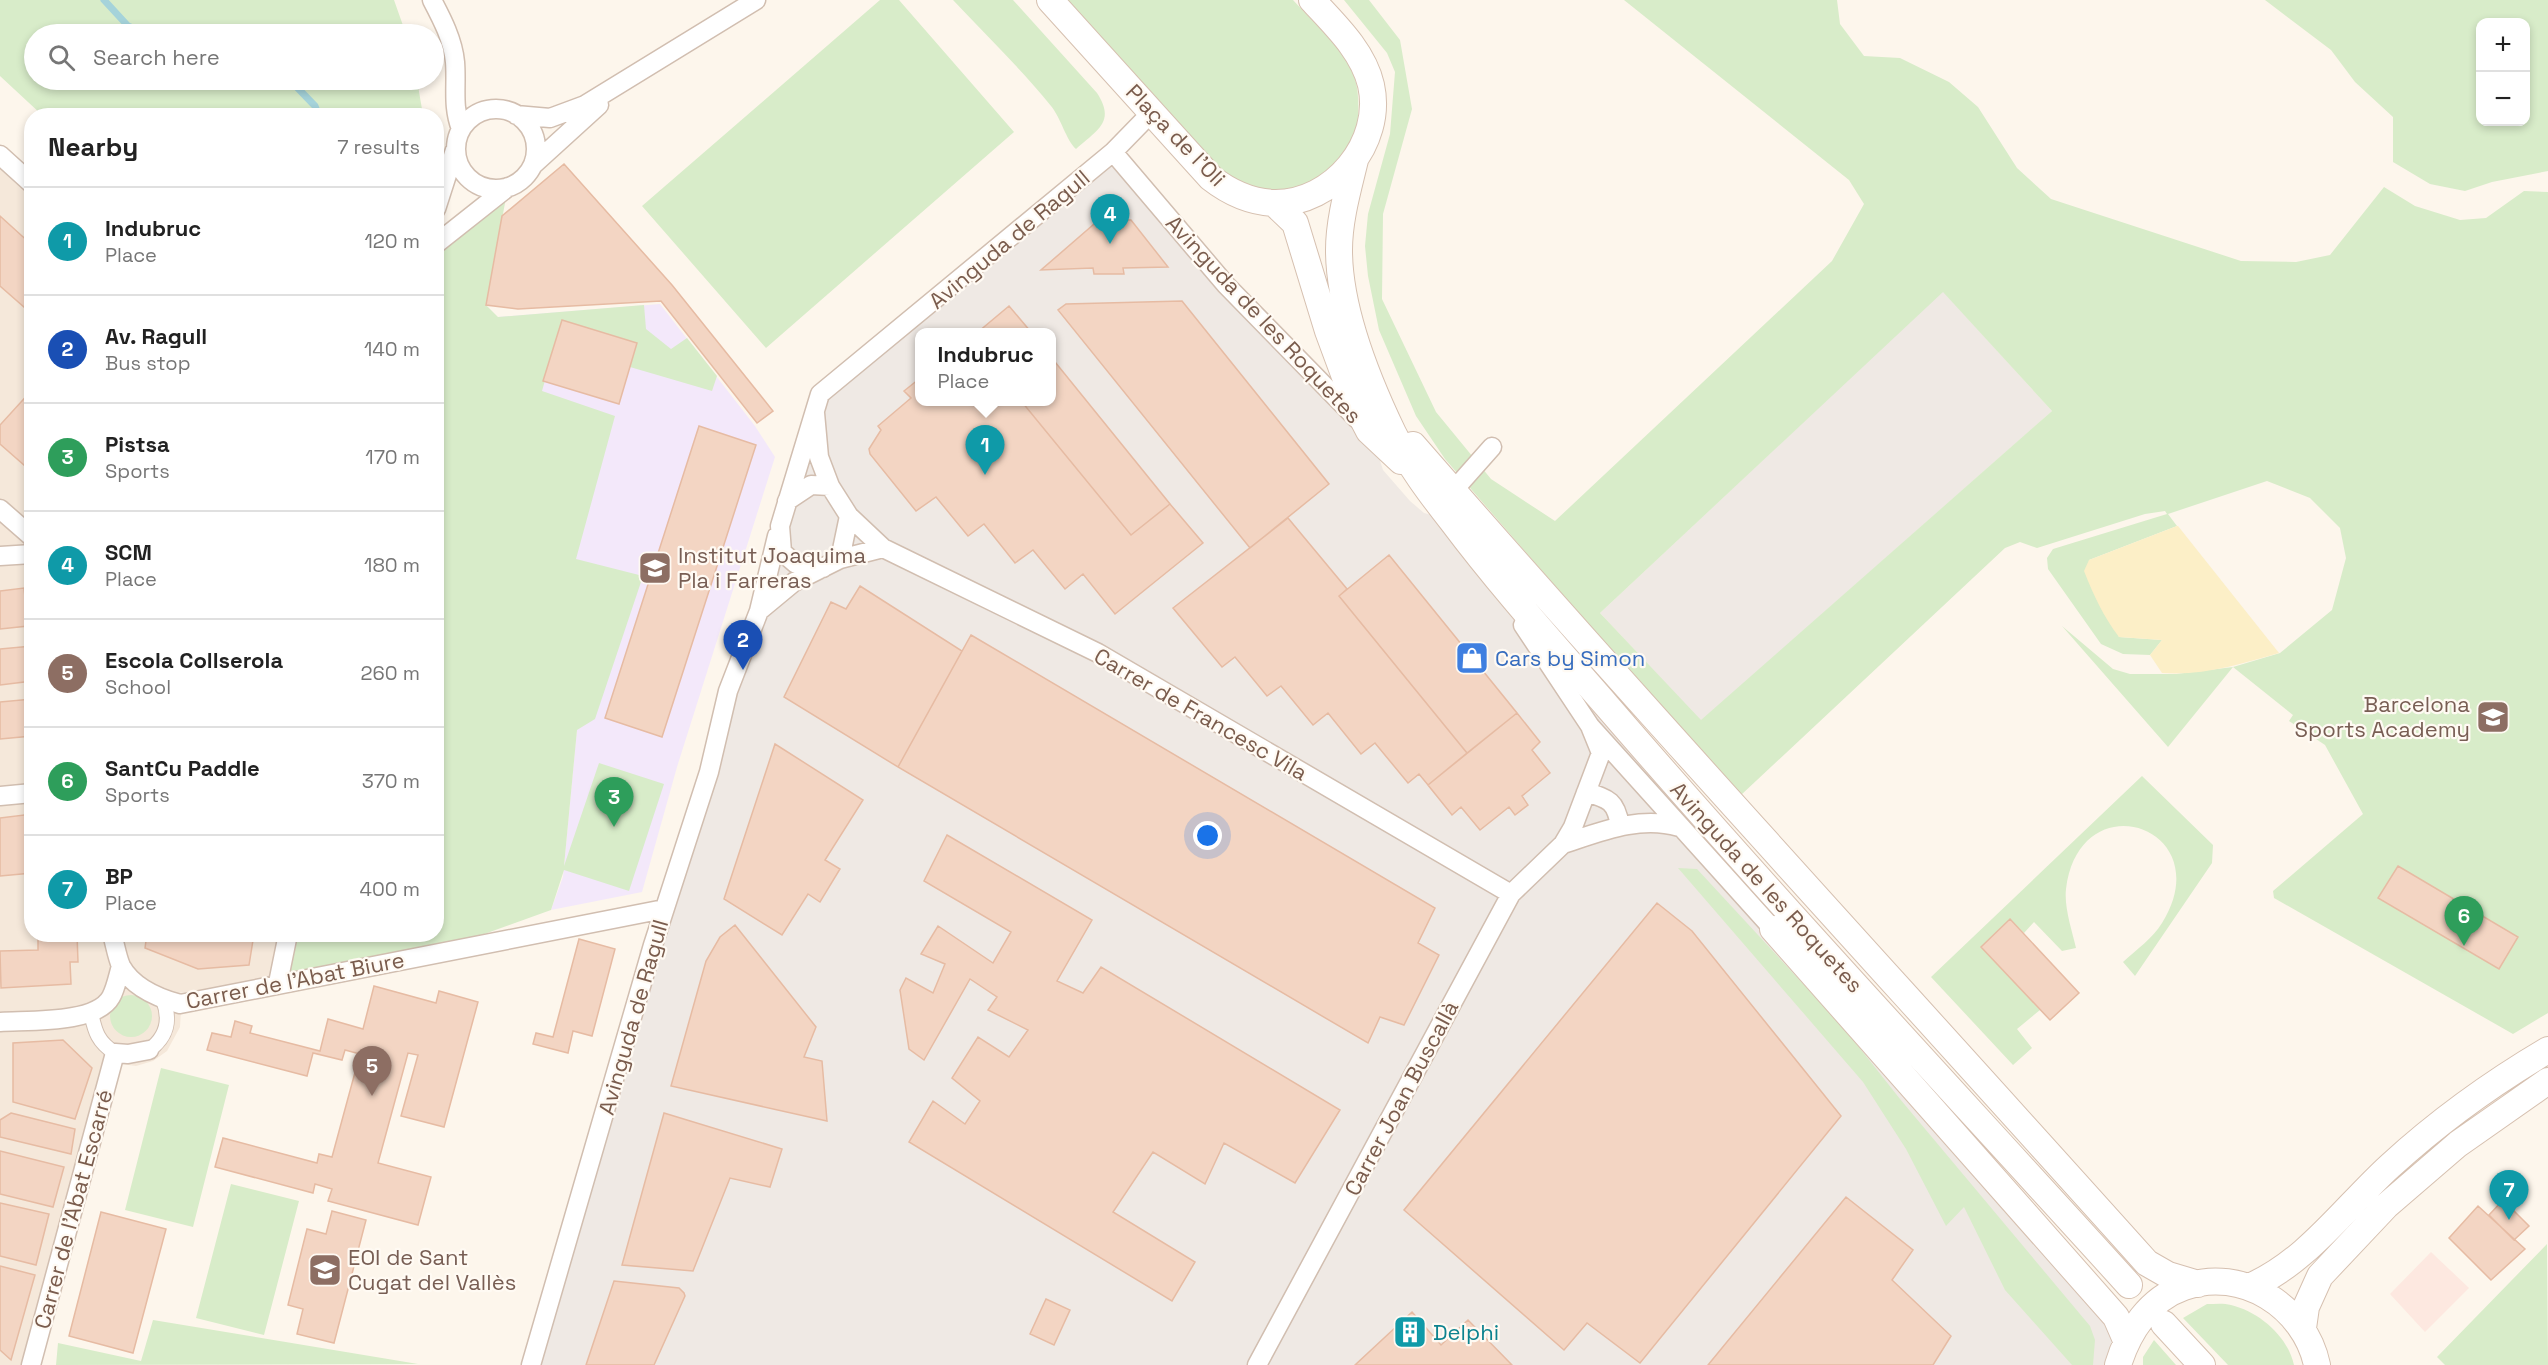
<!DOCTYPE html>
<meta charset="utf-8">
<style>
:root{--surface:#fff;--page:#f2f2f2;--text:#222;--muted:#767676;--line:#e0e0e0;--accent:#e76f51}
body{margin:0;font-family:"Space Grotesk",sans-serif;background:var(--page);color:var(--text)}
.controls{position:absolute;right:18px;top:18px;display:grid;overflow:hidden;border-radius:12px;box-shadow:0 3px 9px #0003}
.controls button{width:54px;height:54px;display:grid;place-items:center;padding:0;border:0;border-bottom:2px solid var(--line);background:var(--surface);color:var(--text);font:30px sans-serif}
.you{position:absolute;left:1208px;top:836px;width:21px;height:21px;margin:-15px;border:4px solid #fff;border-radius:50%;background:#1a73e8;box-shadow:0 0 0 9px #1a73e833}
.badge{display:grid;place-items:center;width:39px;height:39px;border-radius:50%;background:var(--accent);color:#fff;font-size:20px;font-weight:700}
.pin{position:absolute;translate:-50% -50px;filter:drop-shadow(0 2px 3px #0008)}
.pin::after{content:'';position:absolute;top:32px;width:21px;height:18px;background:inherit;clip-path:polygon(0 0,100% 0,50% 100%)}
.popup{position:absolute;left:915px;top:328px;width:141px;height:78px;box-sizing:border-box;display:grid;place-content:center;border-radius:12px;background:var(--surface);filter:drop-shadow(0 2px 4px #0005);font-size:20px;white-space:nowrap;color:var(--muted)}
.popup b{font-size:22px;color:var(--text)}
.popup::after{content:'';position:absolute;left:50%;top:100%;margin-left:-12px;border:12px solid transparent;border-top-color:var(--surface)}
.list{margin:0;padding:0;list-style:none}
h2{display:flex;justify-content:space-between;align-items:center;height:78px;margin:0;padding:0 24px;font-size:26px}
h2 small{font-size:20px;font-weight:400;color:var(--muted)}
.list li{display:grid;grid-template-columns:39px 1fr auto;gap:18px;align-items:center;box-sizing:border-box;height:108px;padding:0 24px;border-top:2px solid var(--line)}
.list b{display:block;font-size:22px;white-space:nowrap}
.list p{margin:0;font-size:20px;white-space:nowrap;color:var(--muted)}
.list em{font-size:20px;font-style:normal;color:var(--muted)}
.icon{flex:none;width:33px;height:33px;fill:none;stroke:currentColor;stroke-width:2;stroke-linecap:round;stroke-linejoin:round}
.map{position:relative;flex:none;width:2548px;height:1365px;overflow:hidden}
.search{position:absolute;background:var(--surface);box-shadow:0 3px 9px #0003;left:24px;top:24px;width:420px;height:66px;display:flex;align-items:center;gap:15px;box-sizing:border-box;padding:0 21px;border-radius:33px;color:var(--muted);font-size:22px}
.panel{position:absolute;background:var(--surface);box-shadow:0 3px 9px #0003;left:24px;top:108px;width:420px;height:834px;border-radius:24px}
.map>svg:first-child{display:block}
.residential{fill:#f5e8da}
.commercial{fill:#fde8e0}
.industrial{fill:#efe9e4;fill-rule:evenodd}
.education{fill:#f3e8fa}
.green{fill:#d8ecc9;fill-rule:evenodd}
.sand{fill:#fcefc7}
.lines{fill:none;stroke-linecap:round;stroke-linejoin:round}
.stream{stroke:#a5d3da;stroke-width:7}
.building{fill:#f3d5c3;stroke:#e6bba3;stroke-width:1.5}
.pedestrian-casing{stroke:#d1beb0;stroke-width:16}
.minor-casing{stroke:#d1beb0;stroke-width:21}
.secondary-casing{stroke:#d6c0b0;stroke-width:28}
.pedestrian{stroke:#fff;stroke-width:14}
.minor{stroke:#fff;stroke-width:18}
.secondary{stroke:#fff;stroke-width:26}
.labels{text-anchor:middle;stroke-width:4.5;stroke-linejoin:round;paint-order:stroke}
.street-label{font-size:22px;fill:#7a5c4d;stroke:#fffaf3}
.education-label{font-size:22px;fill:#785e54;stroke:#fffaf3;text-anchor:start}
.shop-label{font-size:22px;fill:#366cbe;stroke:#fffaf3;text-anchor:start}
.culture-label{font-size:22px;fill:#0d838f;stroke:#fffaf3;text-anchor:start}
</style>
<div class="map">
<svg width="2548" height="1365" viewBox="0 0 2548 1365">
<rect width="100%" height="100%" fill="#fdf6ec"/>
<path class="residential" d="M0,155L32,184V934L288,935L278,983L177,993L181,1010L180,1027L167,1051L153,1061L136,1066L113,1063L31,1365H0Z"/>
<path class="commercial" d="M2431,1252L2469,1288L2425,1332L2390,1294Z"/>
<path class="industrial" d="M1113,152L1375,445L1383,470L1410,501L1424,513L1451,520L1705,819L1773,929L2116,1317L2118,1365H531L820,394ZM919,332H1051V402H919Z
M1943,291L2052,411L1701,721L1600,613Z"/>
<path class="education" d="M660,304L755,426L775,457L677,767L642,892L551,910L563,877L582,676L498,317Z"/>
<path class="green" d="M0,0H394L406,34H34V80H417L423,115H42L0,76Z
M880,0H899L1014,132L766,348L642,206Z
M953,0H1013L1097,93C1116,122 1097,130 1076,149C1066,140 1061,118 1051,106C1021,69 986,35 953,0Z
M1067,0H1293C1312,21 1347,52 1355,79C1361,99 1359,134 1349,152C1335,176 1297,194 1270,191C1254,189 1241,183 1226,176Z
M1344,0H1369L1400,40L1412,109L1383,214L1382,299L1436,412L1491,479L1555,521L1832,261L1864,204L1849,180L1624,0H1837L1840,24L1864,56L1900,58L1949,82L1978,107L2017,168L2051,199L2241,261L2296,262L2330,255L2384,187L2415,206L2460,220L2486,218L2524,191L2548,192V1013L2513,1034L2274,898L2273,891L2363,814L2325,745L2289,721L2293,715L2233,667L2168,747L2062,626L2113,669L2130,674H2176L2233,667L2280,653L2332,610L2346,558L2340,528L2310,498L2267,481L2168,514L2177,526L2089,560L2119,637L2162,640L2150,655L2123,654L2101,644L2048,569L2047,558L2053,549L2167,514L2165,511L2145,514L2037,548L2020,542L2005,548L1741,795L1587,623L1445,459L1416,416L1379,330L1368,276L1365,246L1368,214L1390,134L1395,72L1387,53ZM1943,292L2052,411L1701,720L1600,613Z
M2265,0H2548V171L2492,182L2465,191L2430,184L2393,162V117L2355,82L2331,50ZM2480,22H2526V122H2480Z
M508,187L486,305L498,317L644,305L646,329L671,349L687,338L717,376L712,391L630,367L637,343L562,320L542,391L615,416L576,559L643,576L595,719L577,730L564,866L599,763L664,784L629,891L564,870L551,910L426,955L278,983L288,935L436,934L437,244Z
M2142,776L2213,845L2212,863L2135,976L2123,962C2136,950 2153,938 2162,923C2221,828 2080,779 2066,889C2064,908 2072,930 2076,948L2062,951L2034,922L2024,933L2010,919L1981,947L2040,1010L2017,1029L2032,1048L2013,1065L1931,977Z
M1678,868L1697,869L1843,1027L1900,1099L2090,1326L2095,1340L2093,1365H2072L2005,1290L1964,1207L1946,1226L1906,1149L1863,1082Z
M110 1016a21 21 0 1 1 42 0a21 21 0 1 1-42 0Z
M161,1068L229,1085L193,1227L125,1210Z
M231,1184L299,1201L264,1335L196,1318Z
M2547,1244L2548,1365H2445L2437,1357Z
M2207,1304C2215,1304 2224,1303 2231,1305C2260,1312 2288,1337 2294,1365H2228L2183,1318Z
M153,1320L418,1364L56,1365L58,1343L141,1361Z
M2154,1340L2176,1365H2143V1357Z"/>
<path class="sand" d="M2177,526H2178L2279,653C2241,664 2203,676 2162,673L2150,655L2162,640L2119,637C2103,616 2094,596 2084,571L2089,560Z"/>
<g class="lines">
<path class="stream" d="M104,0L128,26L147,34
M184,34L225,32L233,34
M290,80L315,106L319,116"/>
</g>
<path class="building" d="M564,164L672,285L773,411L757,423L661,301L518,309L486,305L502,216Z
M0,216L32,245V314L0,286Z
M1106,216L1125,217V220H1131L1168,267L1123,268L1124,274H1094L1093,268L1041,270L1101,218L1106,219Z
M1182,301L1329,484L1250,548L1058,310L1066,304Z
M1009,306L1031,332H978Z
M562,320L637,343L619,404L543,381Z
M1051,357L1170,504L1131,535L1022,402H1051Z
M919,379V402H1022L1131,535L1170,504L1203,543L1115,614L1083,574L1065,589L1033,550L1015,563L984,524L968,536L936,497L916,511L870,454L869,449L881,430L878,426L911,398L904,391Z
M32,390V472L0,444V425Z
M699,426L756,445L662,737L605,718Z
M1288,518L1347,589L1339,596L1467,753L1428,785L1419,774L1408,783L1375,743L1361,754L1328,713L1313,725L1281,686L1267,696L1235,657L1222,667L1173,608Z
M1389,555L1517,713L1467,753L1339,596Z
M860,586L962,651L898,767L784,697L831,602L846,609Z
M24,588L28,626L0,629V591Z
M971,635L1435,908L1418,943L1439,955L1404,1025L1380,1017L1368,1043L898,767Z
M32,646V681L0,685V649Z
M32,699V736L0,739V702Z
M1517,713L1540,742L1532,750L1550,773L1522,796L1528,805L1515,815L1509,807L1480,830L1461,807L1452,815L1428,785Z
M775,744L863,800L825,860L840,869L820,902L808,894L782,935L724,899Z
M32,814V873L0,876V818Z
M947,835L1092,920L1057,981L1083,993L1101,967L1340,1110L1295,1183L1224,1143L1205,1184L1153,1152L1113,1212L1195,1262L1172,1301L909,1142L933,1101L965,1124L980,1101L952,1078L978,1037L1009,1057L1028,1030L988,1010L997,997L970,979L924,1060L909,1049L900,990L906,978L933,993L945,964L921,954L938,926L993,963L1011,932L924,881Z
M2398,866L2518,937L2499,969L2378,898Z
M1657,903L1692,931L1841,1116L1640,1363L1587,1323L1564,1350L1404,1210Z
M2010,919L2079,993L2050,1020L1981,947Z
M735,925L816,1027L804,1057L822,1061L827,1121L671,1086L706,961L720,937Z
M38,934H77L78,962H70L71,984L1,988L0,951L38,950Z
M147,934H254L249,965L198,969L145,948Z
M579,939L615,949L592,1036L573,1031L568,1053L533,1044L536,1033L553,1037Z
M374,986L436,1003L439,991L478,1002L444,1127L401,1116L418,1055L408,1053L378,1163L431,1177L418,1225L328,1201L332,1189L315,1184L313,1193L215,1167L223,1138L317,1163L319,1154L332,1157L360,1054L345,1050L342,1060L313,1053L307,1076L207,1050L212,1033L231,1037L235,1021L252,1026L250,1033L320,1051L328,1019L363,1029Z
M63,1040L92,1068L75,1119L13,1102V1043Z
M11,1113L75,1129L71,1154L0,1137V1120Z
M664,1113L782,1149L770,1187L730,1178L693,1271L622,1265Z
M0,1151L64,1167L53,1207L0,1194Z
M1846,1197L1913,1250L1892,1280L1951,1336L1933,1365H1708Z
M2503,1200L2529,1226L2514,1240L2489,1215Z
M0,1203L49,1214L36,1265L0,1256Z
M2478,1206L2525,1249L2491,1280L2449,1238Z
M332,1211L366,1220L334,1343L297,1334L303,1309L288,1305L307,1229L326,1234Z
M101,1212L166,1229L133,1353L69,1336Z
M0,1266L35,1275L11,1360L0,1350Z
M614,1281L679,1288L684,1293L685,1296L654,1365H586Z
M1046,1299L1070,1310L1054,1345L1030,1334Z
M1412,1312L1441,1345L1468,1320L1512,1365H1355Z"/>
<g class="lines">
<g class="pedestrian-casing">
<path id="pedestrian" d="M91,1013C95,1032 98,1042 115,1053
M149,1050C167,1037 171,1020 163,1000"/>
</g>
<g class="minor-casing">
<path id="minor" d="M432,0C442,19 453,40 455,62C457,86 452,106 461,129
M456 149a40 40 0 1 1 80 0a40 40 0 1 1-80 0Z
M516,115L550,118L585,105L756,0
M1113,152L1226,285L1357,419
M0,155L32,184
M533,165L599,105
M436,209L455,150
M436,244L508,187
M815,413L819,457L830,486L849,516L883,548L1098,653L1511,894
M1453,491L1492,447
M787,501L811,485L830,486
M0,509L32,537
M0,556L32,554
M840,559L849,516
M823,568L796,564L782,552L780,526L820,394L1113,152L1152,112
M759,611L777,536
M1523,625L1590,726L1773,929
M1586,792C1609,799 1616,801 1620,826
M0,796L32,793
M1563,844C1600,832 1640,815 1679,827
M112,934C115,944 117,957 121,966C133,988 158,998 180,1004L664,909
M278,983L288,934
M0,1022C29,1020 96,1024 111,997C116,988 118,976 121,966
M31,1365L115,1053L128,1054L149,1050
M531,1365L653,945L709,772L728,691L759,611L794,582L840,559L883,548
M1257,1365L1511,894L1563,844L1573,827L1601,753L1590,726"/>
</g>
<g class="secondary-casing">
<path id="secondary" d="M1050,0L1211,178C1229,192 1251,202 1274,203C1333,204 1384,143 1371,85C1363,51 1335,25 1312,0
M1355,160C1348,189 1339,220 1339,250C1339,308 1368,381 1393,433C1409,465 1430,493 1452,521C1500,585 1554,645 1607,706C1777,903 1955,1093 2129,1285
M1274,203L1295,223L1328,331L1355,404L1369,431L1401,461
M1413,445C1654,721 1902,990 2147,1263L2168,1275L2198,1284
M1773,929L2116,1317L2126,1340
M2249,1287C2306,1263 2345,1207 2390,1166C2438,1122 2492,1083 2548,1050
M2164,1324L2202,1365
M2303,1328L2306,1307L2320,1276L2386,1206L2458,1144L2548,1081
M2118,1365C2128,1332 2149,1299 2184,1287C2242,1266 2305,1307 2317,1365"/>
</g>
<use href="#pedestrian" class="pedestrian"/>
<use href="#minor" class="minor"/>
<use href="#secondary" class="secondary"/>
</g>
<defs>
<g id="school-square" transform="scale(1.725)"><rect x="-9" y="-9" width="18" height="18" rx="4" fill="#8d6e63" stroke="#fffaf3"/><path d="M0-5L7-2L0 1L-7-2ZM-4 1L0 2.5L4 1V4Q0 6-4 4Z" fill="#fff"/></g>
<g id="shop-square" transform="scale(1.725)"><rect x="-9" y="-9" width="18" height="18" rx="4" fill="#3f7fe0" stroke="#fffaf3"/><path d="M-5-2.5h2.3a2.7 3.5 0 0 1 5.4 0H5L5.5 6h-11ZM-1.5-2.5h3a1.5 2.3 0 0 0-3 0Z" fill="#fff"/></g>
<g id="building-square" transform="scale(1.725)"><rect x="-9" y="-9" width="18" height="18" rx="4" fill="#0f9aa8" stroke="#fffaf3"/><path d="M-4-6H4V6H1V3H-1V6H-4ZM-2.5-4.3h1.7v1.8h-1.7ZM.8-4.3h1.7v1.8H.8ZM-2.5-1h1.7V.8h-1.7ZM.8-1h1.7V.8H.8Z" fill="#fff"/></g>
</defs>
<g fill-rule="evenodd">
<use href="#school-square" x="655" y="568"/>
<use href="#shop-square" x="1472" y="658"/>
<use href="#school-square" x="2493" y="717"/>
<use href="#school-square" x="325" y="1270"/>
<use href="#building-square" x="1410" y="1332"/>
</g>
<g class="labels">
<g class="street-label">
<text transform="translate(1176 135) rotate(46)" y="8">Plaça de l'Oli</text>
<text transform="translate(1009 239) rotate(-40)" y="8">Avinguda de Ragull</text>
<text transform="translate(1264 319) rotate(47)" y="8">Avinguda de les Roquetes</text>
<text transform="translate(1201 714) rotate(30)" y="8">Carrer de Francesc Vila</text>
<text transform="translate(1767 887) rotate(48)" y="8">Avinguda de les Roquetes</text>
<text transform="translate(295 980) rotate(-11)" y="8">Carrer de l'Abat Biure</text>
<text transform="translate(633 1017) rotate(-74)" y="8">Avinguda de Ragull</text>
<text transform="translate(1401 1098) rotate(-62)" y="8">Carrer Joan Buscallà</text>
<text transform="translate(73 1209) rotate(-75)" y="8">Carrer de l'Abat Escarré</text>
</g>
<g class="education-label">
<text x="678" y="563">Institut Joaquima<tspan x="678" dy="25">Pla i Farreras</tspan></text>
<text x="2470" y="712" text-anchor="end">Barcelona<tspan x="2470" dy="25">Sports Academy</tspan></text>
<text x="348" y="1265">EOI de Sant<tspan x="348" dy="25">Cugat del Vallès</tspan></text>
</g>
<g class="shop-label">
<text x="1495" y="666">Cars by Simon</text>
</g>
<g class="culture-label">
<text x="1433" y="1340">Delphi</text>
</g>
</g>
</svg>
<div class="controls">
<button>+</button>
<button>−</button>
</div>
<div class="you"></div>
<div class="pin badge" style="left:985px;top:475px;background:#0f9aa8">1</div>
<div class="popup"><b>Indubruc</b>Place</div>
<div class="pin badge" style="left:743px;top:670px;background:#1a4fb4">2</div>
<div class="pin badge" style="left:614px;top:827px;background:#2e9e5b">3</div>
<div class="pin badge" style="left:1110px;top:244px;background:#0f9aa8">4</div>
<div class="pin badge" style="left:372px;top:1096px;background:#8d6e63">5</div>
<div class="pin badge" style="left:2464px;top:946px;background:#2e9e5b">6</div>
<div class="pin badge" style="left:2509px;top:1220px;background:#0f9aa8">7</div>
<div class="search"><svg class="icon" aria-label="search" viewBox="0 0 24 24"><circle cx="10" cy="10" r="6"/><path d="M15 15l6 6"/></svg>Search here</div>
<section class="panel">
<h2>Nearby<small>7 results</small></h2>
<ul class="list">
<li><span class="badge" style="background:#0f9aa8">1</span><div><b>Indubruc</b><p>Place</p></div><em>120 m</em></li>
<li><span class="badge" style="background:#1a4fb4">2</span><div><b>Av. Ragull</b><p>Bus stop</p></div><em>140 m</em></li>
<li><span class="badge" style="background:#2e9e5b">3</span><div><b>Pistsa</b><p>Sports</p></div><em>170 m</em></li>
<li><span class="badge" style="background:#0f9aa8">4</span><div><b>SCM</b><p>Place</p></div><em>180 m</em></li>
<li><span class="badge" style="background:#8d6e63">5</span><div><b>Escola Collserola</b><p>School</p></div><em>260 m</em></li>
<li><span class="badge" style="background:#2e9e5b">6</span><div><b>SantCu Paddle</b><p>Sports</p></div><em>370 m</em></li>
<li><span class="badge" style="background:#0f9aa8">7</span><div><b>BP</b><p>Place</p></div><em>400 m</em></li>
</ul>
</section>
</div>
